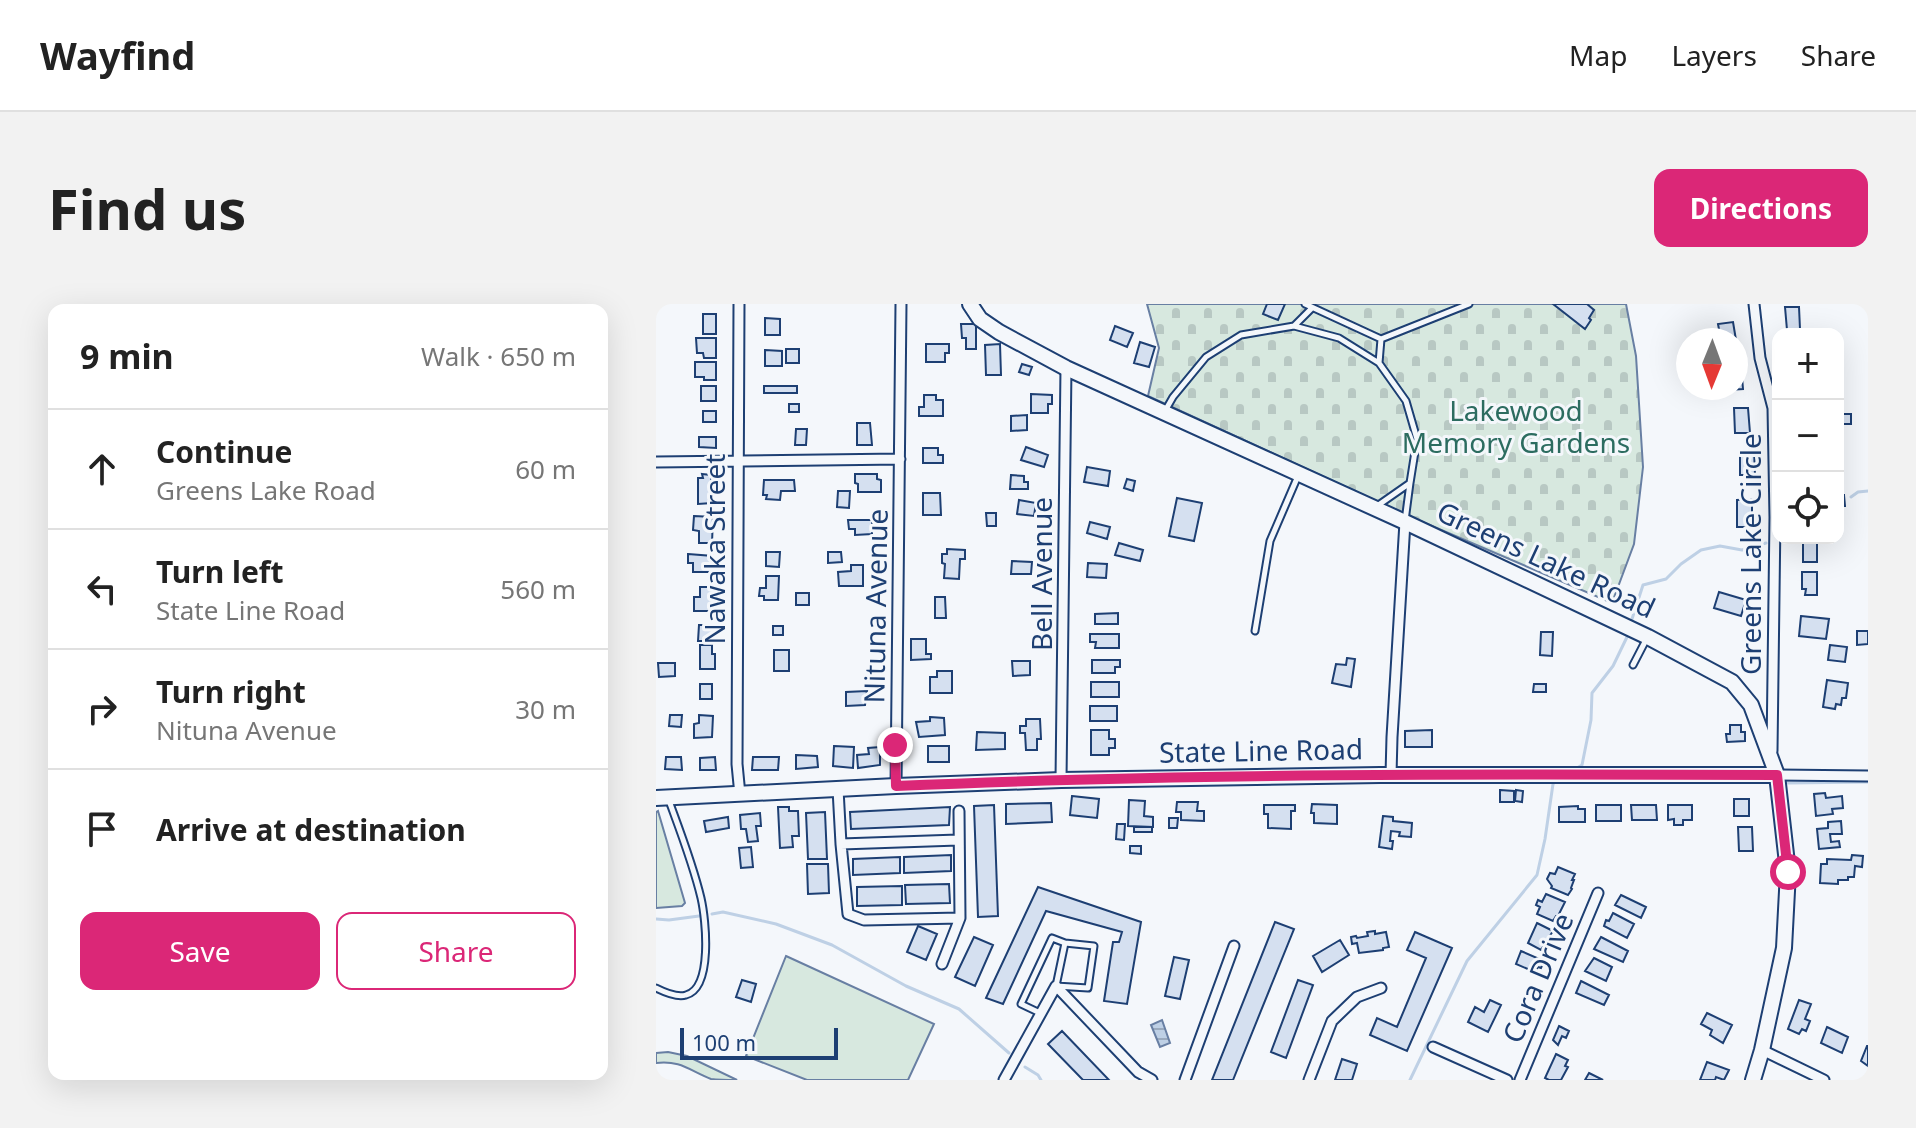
<!DOCTYPE html>
<meta charset="utf-8">
<style>
:root{--surface:#fff;--page:#f2f2f2;--text:#222;--muted:#767676;--line:#e0e0e0;--accent:#db2777}
body{margin:0;font-family:"Noto Sans",sans-serif;background:var(--page);color:var(--text)}
.controls{position:absolute;right:24px;top:24px;display:grid;overflow:hidden;border-radius:16px;box-shadow:0 8px 32px #0002}
.controls button{width:72px;height:72px;display:grid;place-items:center;padding:0;border:0;border-bottom:2px solid var(--line);background:var(--surface);color:var(--text);font:40px sans-serif}
.compass{position:absolute;left:1020px;top:24px;width:72px;height:72px;border-radius:50%;background:var(--surface);box-shadow:0 8px 32px #0002;rotate:181deg}
.scale{position:absolute;left:24px;bottom:20px;width:158px;box-sizing:border-box;padding-left:8px;border:4px solid #1d3f73;border-top:0;font-size:22px;line-height:28px;white-space:nowrap;color:#1d3f73;-webkit-text-stroke:6px #f4f7fb;paint-order:stroke}
.stop{position:absolute;width:24px;height:24px;margin:-18px;border:6px solid #db2777;border-radius:50%;background:#fff}
.stop.end{background:#db2777;border-color:#fff;box-shadow:0 2px 8px #0008}
.list{margin:0;padding:0;list-style:none}
h2{display:flex;justify-content:space-between;align-items:center;height:104px;margin:0;padding:0 32px;font-size:34px}
h2 small{font-size:26px;font-weight:400;color:var(--muted)}
.list li{display:grid;grid-template-columns:52px 1fr auto;gap:24px;align-items:center;box-sizing:border-box;height:120px;padding:0 32px;border-top:2px solid var(--line)}
.list b{display:block;font-size:30px;white-space:nowrap}
.list p{margin:0;font-size:26px;white-space:nowrap;color:var(--muted)}
.list em{font-size:26px;font-style:normal;color:var(--muted)}
.actions{display:flex;gap:16px;padding:24px 32px}
.actions a{flex:1;padding:18px 0;border:2px solid var(--accent);border-radius:16px;text-align:center;font-size:28px;color:var(--accent)}
.actions .main{background:var(--accent);color:#fff}
.icon{flex:none;width:44px;height:44px;fill:none;stroke:currentColor;stroke-width:2;stroke-linecap:round;stroke-linejoin:round}
.map{position:relative;flex:none;width:1212px;height:776px;overflow:hidden;border-radius:16px}
header{display:flex;align-items:center;gap:48px;box-sizing:border-box;height:112px;padding:0 40px;background:var(--surface);border-bottom:2px solid var(--line)}
header strong{font-size:38px}
nav{display:flex;gap:44px;margin-inline-start:auto;font-size:28px}
.intro{display:flex;align-items:center;justify-content:space-between;box-sizing:border-box;height:192px;padding:0 48px}
h1{margin:0;font-size:56px}
.button{padding:20px 36px;border-radius:16px;background:var(--accent);color:#fff;font-size:28px;font-weight:700}
main{display:flex;gap:48px;padding:0 48px}
aside{flex:1;background:var(--surface);border-radius:16px;box-shadow:0 8px 32px #0002}
.map>svg:first-child{display:block}
.green{fill:#d7e8df;stroke:#687fa3;stroke-width:2}
.cemetery{fill:url(#cemetery-stones);stroke:#687fa3;stroke-width:2}
.water{fill:url(#water-rules);stroke:#687fa3;stroke-width:2}
.lines{fill:none;stroke-linecap:round;stroke-linejoin:round}
.stream{stroke:#bed0e5;stroke-width:3}
.building{fill:#d5e0f0;stroke:#1d3f73;stroke-width:2}
.lane-casing{stroke:#1d3f73;stroke-width:9}
.street-casing{stroke:#1d3f73;stroke-width:13}
.secondary-casing{stroke:#1d3f73;stroke-width:18}
.lane{stroke:#f4f7fb;stroke-width:5}
.street{stroke:#f4f7fb;stroke-width:9}
.secondary{stroke:#f4f7fb;stroke-width:14}
.route{stroke:#db2777;stroke-width:10}
.labels{text-anchor:middle;stroke-width:6;stroke-linejoin:round;paint-order:stroke}
.park-label{font-size:28px;fill:#2c6c60;stroke:#f4f7fb}
.street-label{font-size:28px;fill:#1d3f73;stroke:#f4f7fb}
</style>
<header>
<strong>Wayfind</strong>
<nav><a>Map</a><a>Layers</a><a>Share</a></nav>
</header>
<div class="intro"><h1>Find us</h1><a class="button">Directions</a></div>
<main>
<aside>
<h2>9 min<small>Walk · 650 m</small></h2>
<ul class="list">
<li><svg class="icon" aria-label="ahead" viewBox="0 0 24 24"><path d="M12 20V5M6 11l6-6 6 6"/></svg><div><b>Continue</b><p>Greens Lake Road</p></div><em>60 m</em></li>
<li><svg class="icon" aria-label="left" viewBox="0 0 24 24"><path d="M17 20v-9H6M10 6l-5 5 5 5"/></svg><div><b>Turn left</b><p>State Line Road</p></div><em>560 m</em></li>
<li><svg class="icon" aria-label="right" viewBox="0 0 24 24"><path d="M7 20v-9h11M14 6l5 5-5 5"/></svg><div><b>Turn right</b><p>Nituna Avenue</p></div><em>30 m</em></li>
<li><svg class="icon" aria-label="arrive" viewBox="0 0 24 24"><path d="M6 21V4h12l-3 4 3 4H6"/></svg><div><b>Arrive at destination</b></div></li>
</ul>
<div class="actions"><a class="main">Save</a><a>Share</a></div>
</aside>
<div class="map">
<svg width="1212" height="776" viewBox="0 0 1212 776">
<defs>
<pattern id="cemetery-stones" width="16" height="16" patternUnits="userSpaceOnUse" patternTransform="scale(2)"><rect width="16" height="16" fill="#d7e8df"/><path d="M2 7V4a2 2 0 0 1 4 0v3zM10 15v-3a2 2 0 0 1 4 0v3z" fill="#b8c8c3"/></pattern>
<pattern id="water-rules" width="6" height="5" patternUnits="userSpaceOnUse" patternTransform="scale(2)"><rect width="6" height="5" fill="#bed0e5"/><path d="M0 2.5h6" fill="none" stroke="#9aaabe"/></pattern>
</defs>
<rect width="100%" height="100%" fill="#f4f7fb"/>
<path class="green" d="M2,507L29,599L26,602L0,604V508Z
M130,652L278,720L252,776H151L90,752Z
M12,748L31,752L81,776C73,776 63,776 55,775C34,767 25,756 0,759V749Z"/>
<path class="cemetery" d="M491,0H970L980,52L987,163L978,240L956,299L762,216L492,92L503,44Z"/>
<path class="water" d="M506,716L514,739L504,743L495,721Z"/>
<g class="lines">
<path class="stream" d="M1195,193L1202,188L1212,187
M976,315L987,281L1010,275L1025,260L1045,246L1064,242L1086,246L1110,239
M921,464L926,461L935,416L936,389L957,362L971,333
M1132,479L1212,478
M56,610L67,608L120,620L176,641L250,682L303,705L353,749
M0,615L13,616L43,612
M369,763L382,771L385,776
M754,776L811,657L881,571L889,535L897,480L899,478"/>
</g>
<path class="building" d="M611,0H629L622,16L607,10Z
M897,0H931L938,6L933,14L935,16L929,25Z
M1129,3H1143L1144,25L1131,26Z
M47,10H60V30H47Z
M109,14L124,15V31H109Z
M1077,18L1080,36H1065L1062,20Z
M305,20H320V45H310V34H306Z
M459,22L477,29L471,43L454,36Z
M40,34H60V54H48L47,49H41Z
M484,38L499,43L493,63L478,59Z
M270,40H293V49H289V58H270Z
M344,40L345,71H330L329,41Z
M130,45H143V59H130Z
M109,46L126,47V62H109Z
M39,58H60V76H48V73H39Z
M366,60L376,63L373,71L363,68Z
M1085,61L1087,85L1072,86V84H1080V62Z
M45,82H60V97H45Z
M108,82H141V89H108Z
M375,90L396,91V100H392V109H375Z
M268,91H280V96H287V112H263V103H268Z
M133,100H143V108H133Z
M1078,104H1092L1094,129H1079Z
M47,107H60V118H47Z
M1182,110H1195V120H1182Z
M371,111V126L355,127V112Z
M201,119H214L216,141H201Z
M140,125H151L150,141H139Z
M43,133H60V144L43,143Z
M370,143L392,151L388,163L365,156Z
M267,144H282V151H287V159H267Z
M1084,146H1098L1099,171H1084Z
M431,163L454,167L452,182L428,178Z
M46,170L55,171L56,199L42,200V174H47Z
M199,170H221V175L225,176V188H202V180L199,179Z
M355,171L368,172V178H372V185H354Z
M471,175L479,177L477,187L468,184Z
M108,176H138L139,187H125L124,196L110,195L111,191H107Z
M182,187H194L193,204L181,203Z
M267,189H284L285,211H267Z
M1182,191H1188L1189,202H1182Z
M521,194L546,199L538,237L513,232Z
M1096,195V223H1081V196Z
M363,196L380,199L378,212L361,210Z
M330,209H340V222H331Z
M38,212L57,213L56,239H43V227L37,226Z
M192,216H216V230L199,231V225H193Z
M434,218L454,223L451,235L431,229Z
M1147,234H1161V258H1147Z
M463,239L487,246L484,257L459,251Z
M291,245L309,246V255H304L303,275L288,274L289,260L286,259V250H291Z
M110,248H124L123,263L110,262Z
M172,248H185L186,258L172,259Z
M32,250L57,252V268H37V259H32Z
M356,257L376,258L375,270H355Z
M432,259L451,260L450,274L431,273Z
M195,261H207V282H183L182,268L195,267Z
M1146,268H1161V291H1149L1150,285H1146Z
M110,272H123L122,296H108V292H103L104,284H110Z
M44,283H59L57,307H38V293H44Z
M1063,288L1090,296L1085,312L1058,304Z
M140,289H153V301H140Z
M279,293H289L290,314H279Z
M462,309V320H439V310Z
M1145,312L1173,315L1170,335L1143,332Z
M43,321H57L56,337H42Z
M117,322H127V331H117Z
M1201,327H1212V340L1201,341Z
M885,328H897L896,352L884,351Z
M434,330H463V344H439L440,338H434Z
M255,335H270V350H275V355L255,356Z
M44,341H56V350H59V365H44Z
M1174,341L1191,343L1189,358L1172,356Z
M118,346H133V367H118Z
M691,354L699,355L695,383L676,379L680,360L690,361Z
M436,356H464V363H459V369H436Z
M356,357H374V371L357,372Z
M2,359H19V372L3,373Z
M281,367H296V389H274V373H281Z
M1171,376L1192,379L1190,394H1186L1185,401L1180,400L1179,405L1167,403Z
M435,378H463V393H435Z
M44,380H56V395H44Z
M878,380H890V388H877Z
M211,387L209,401L190,402V388Z
M434,402H461V417H434Z
M14,411H26L25,423L13,422Z
M43,411L57,412L56,433L38,434V420L43,419Z
M274,413L288,414L289,431L263,433L260,418L274,417Z
M370,415H384L385,435H381V446H370L369,429H364V422H370Z
M1074,421H1085V428H1089V437L1071,438L1070,430H1074Z
M435,426H453V435H459V444H453V451H435Z
M776,426V443H749V427Z
M321,428L349,429V445L320,446Z
M178,442L198,443L197,464L177,462Z
M272,442H293V458H272Z
M224,443V461L202,464L201,451L213,450L212,444Z
M140,451L161,452L162,463L140,465Z
M10,453H25L26,466L9,465Z
M59,453L60,466H44V454Z
M97,453H123L122,466H96Z
M844,486L858,487V498H844Z
M860,486L867,487L866,498L859,497Z
M1169,489L1170,494L1186,492L1187,504L1176,505L1177,510L1160,512L1158,490Z
M416,492L443,495L441,514L414,511Z
M1078,495H1093V512H1078Z
M473,496L489,497L488,512L497,513V523L472,522Z
M521,498H542L541,507H548V517L525,516V508H520Z
M395,499L396,518L350,520V500Z
M656,500L681,501V520L658,519V509H655Z
M338,501L342,612L322,613L318,502Z
M608,501H639V507H635V525L612,524V510H608Z
M940,501H965V517H940Z
M975,501H1000L1001,516H976Z
M1012,501H1036V516H1027V521H1018V515L1012,516Z
M922,502V505H929V518H903V503Z
M122,503H133V507H142L143,532H136L137,543L124,544Z
M294,503L293,521L195,525L194,508Z
M169,508L171,555H152L150,509Z
M104,509L105,522H100L102,537L92,538L90,525H85L84,511Z
M727,512L737,513V517L756,519L755,533L743,532L744,528L735,527L734,537H737L736,545L723,543Z
M72,513L73,524L50,528L48,517Z
M513,514H522L521,524H513Z
M1185,517L1186,530H1174L1175,538L1183,537L1184,543L1163,545L1161,525L1172,524V518Z
M461,520H469L468,536L460,535Z
M478,523H496V528H478Z
M1082,523H1096L1097,547H1083Z
M474,542H485V550L474,549Z
M95,543L97,563L85,564L83,544Z
M295,551V567L248,569V553Z
M1196,551L1207,552L1206,563L1199,562L1198,573H1192V576H1182V580L1164,579L1165,560H1171V555L1195,556Z
M244,553V569L197,571V555Z
M151,560H172L173,589L152,590Z
M902,563L919,570L916,576H918L915,584L916,585L912,591L895,584L896,582L891,575L894,569L899,570Z
M293,580L294,599L250,600L249,581Z
M246,582V601L201,602V583Z
M382,583L485,618L471,700L448,697L457,638H463L466,628L390,607L347,700L330,694Z
M890,590L909,598L902,612H900L897,617L881,610L884,603L880,601L882,596L886,598Z
M965,591L990,603L985,614L959,601Z
M957,609L978,620L971,634L948,622L950,616L953,617Z
M619,618L638,625L577,776H556Z
M881,619L897,627L885,646L872,639Z
M262,622L281,630L270,656L251,648Z
M719,627V630L730,628L733,643L727,644V646L703,649L701,639L696,640L695,633L700,632L701,634L712,632L711,628Z
M759,628L796,644L751,747L714,731L721,714L741,723L770,654L751,646Z
M318,633L337,641L319,682L299,673Z
M945,633L972,647L967,658L938,645Z
M684,636L693,651L666,668L657,652Z
M865,647L888,657L885,664L882,663L879,668L860,660Z
M518,653L533,656L524,695L509,692Z
M938,654L956,663L950,677L929,667Z
M86,676L100,680L95,698L80,693Z
M642,676L657,681L630,754L615,748Z
M925,677L953,691L948,701L920,689Z
M834,696L845,701L832,728L812,718L819,703L828,708Z
M1143,696L1155,700L1149,715L1154,717L1150,727L1146,725L1143,730L1132,725Z
M1051,709L1076,721L1067,739L1054,731L1056,726L1045,720Z
M903,722L913,727L910,734L906,732L902,741L897,736Z
M1171,723L1192,733L1186,749L1165,739Z
M406,727L453,776H427L392,740Z
M1211,742H1212V762L1205,757Z
M900,750L912,756L909,762L912,763L905,776H893L889,774Z
M686,755L701,760L696,776H679Z
M1051,758L1073,766L1068,776L1060,773L1059,776H1044Z
M933,769L947,776H929Z"/>
<g class="lines">
<g class="lane-casing">
<path id="lane" d="M649,0L725,35L813,0
M638,22L683,34L723,59
M509,107L517,93L550,53L585,31L638,22L656,4
M721,202L754,179L761,135L750,97L723,59L725,35
M749,217L754,179
M599,327L614,237L642,172
M977,361L991,334
M0,684C8,688 21,694 30,691C57,684 50,616 45,594C37,560 24,527 12,494
M384,709L365,700L396,634L409,639L438,642L432,684L400,682L409,639"/>
</g>
<g class="street-casing">
<path id="street" d="M83,0L81,460L84,491
M1098,0L1104,54L1117,104L1119,213L1116,447
M0,158L244,155
M735,471L736,433L749,218
M1121,471L1212,472
M405,476L410,64
M240,482L245,0
M182,485L185,540
M302,536L185,540L192,610L208,616L304,614
M286,660L304,614L303,507
M777,743L851,776
M1106,746L1168,776
M348,776L400,682L482,768L496,776
M529,776L578,642
M653,776L676,717L701,693L725,684
M864,776L942,589"/>
</g>
<g class="secondary-casing">
<path id="secondary" d="M314,0L324,15L343,28L410,64L749,218L992,333L1076,378L1095,401L1121,471L1132,568L1128,644L1106,746L1097,776
M0,494L240,482L405,476L724,471H1121"/>
</g>
<use href="#lane" class="lane"/>
<use href="#street" class="street"/>
<use href="#secondary" class="secondary"/>
</g>
<g class="lines">
<path class="route" d="M239,441L240,482C533,469 828,470 1121,471L1132,568"/>
</g>
<g class="labels">
<g class="park-label">
<text x="860" y="117">Lakewood<tspan x="860" dy="32">Memory Gardens</tspan></text>
</g>
<g class="street-label">
<text transform="translate(59 245) rotate(-90)" y="10">Nawaka Street</text>
<text transform="translate(1095 250) rotate(-90)" y="10">Greens Lake Circle</text>
<text transform="translate(890 256) rotate(25)" y="10">Greens Lake Road</text>
<text transform="translate(386 270) rotate(-90)" y="10">Bell Avenue</text>
<text transform="translate(220 302) rotate(-89)" y="10">Nituna Avenue</text>
<text transform="translate(605 447) rotate(-1)" y="10">State Line Road</text>
<text transform="translate(882 674) rotate(-67)" y="10">Cora Drive</text>
</g>
</g>
</svg>
<div class="controls">
<button>+</button>
<button>−</button>
<button><svg class="icon" aria-label="locate" viewBox="0 0 24 24"><circle cx="12" cy="12" r="6"/><path d="M12 2v4M12 18v4M2 12h4M18 12h4"/></svg></button>
</div>
<svg class="compass" viewBox="-18 -18 36 36"><path d="M0-13l5 13h-10z" fill="#e53935"/><path d="M0 13l5-13h-10z" fill="#767676"/></svg>
<div class="scale">100 m</div>
<div class="stop" style="left:1132px;top:568px"></div>
<div class="stop end" style="left:239px;top:441px"></div>
</div>
</main>
